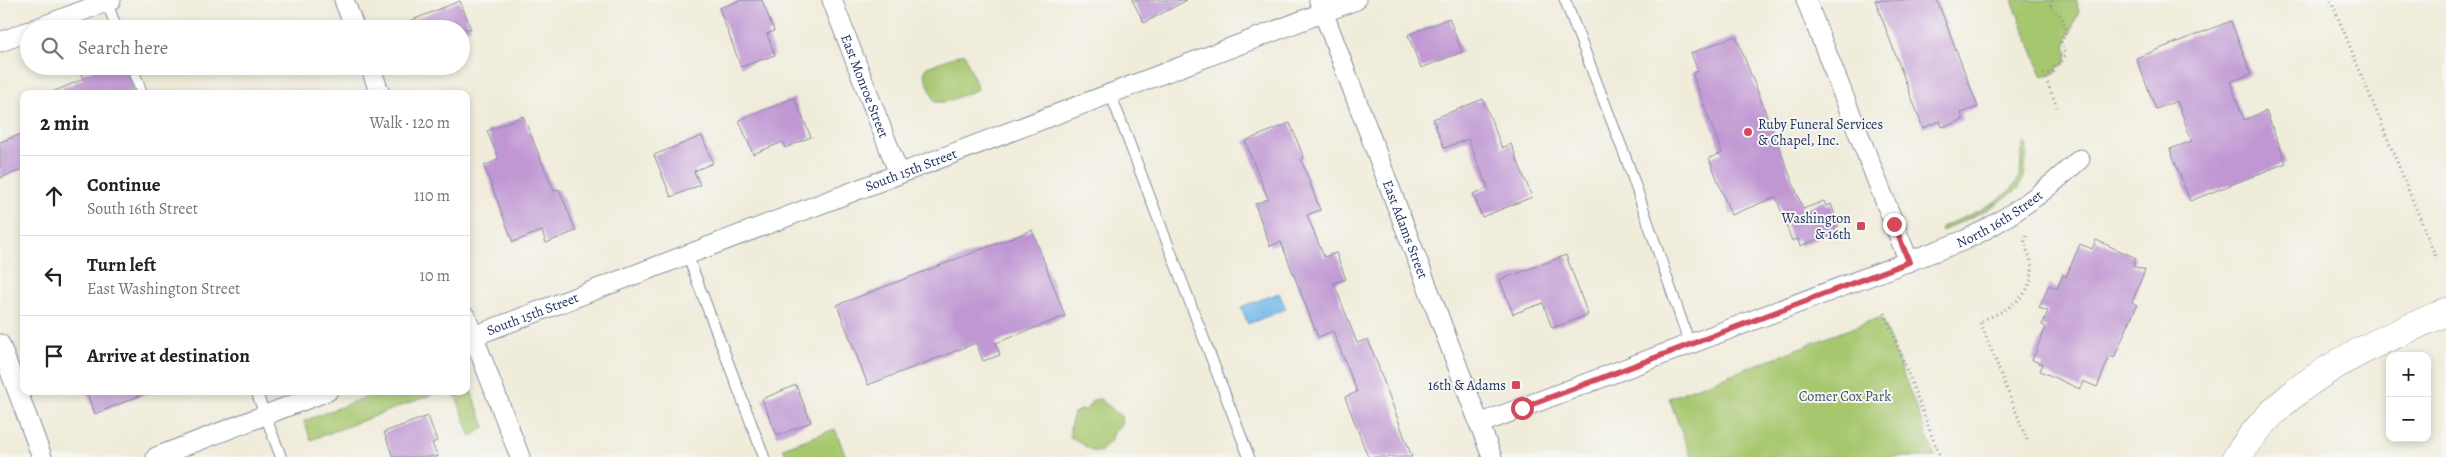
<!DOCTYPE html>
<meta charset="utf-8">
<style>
:root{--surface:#fff;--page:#f6f6f6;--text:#222;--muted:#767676;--line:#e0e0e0}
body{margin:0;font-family:Alegreya,serif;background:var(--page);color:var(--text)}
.controls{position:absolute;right:15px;bottom:15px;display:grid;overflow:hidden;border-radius:10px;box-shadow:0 2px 8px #0003}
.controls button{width:45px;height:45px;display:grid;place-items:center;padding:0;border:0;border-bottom:1px solid var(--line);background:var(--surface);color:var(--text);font:25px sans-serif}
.stop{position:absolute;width:15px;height:15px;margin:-11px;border:4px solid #d1495b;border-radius:50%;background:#fff}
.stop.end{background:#d1495b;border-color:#fff;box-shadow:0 1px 5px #0008}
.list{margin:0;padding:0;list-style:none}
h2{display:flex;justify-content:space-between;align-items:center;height:65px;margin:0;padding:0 20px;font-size:21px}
h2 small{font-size:16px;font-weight:400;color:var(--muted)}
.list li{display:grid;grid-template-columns:32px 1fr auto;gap:15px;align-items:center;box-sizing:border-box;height:80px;padding:0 20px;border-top:1px solid var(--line)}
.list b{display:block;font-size:19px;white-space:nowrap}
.list p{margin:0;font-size:16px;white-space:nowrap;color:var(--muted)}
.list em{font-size:16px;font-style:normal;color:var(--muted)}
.icon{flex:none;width:28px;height:28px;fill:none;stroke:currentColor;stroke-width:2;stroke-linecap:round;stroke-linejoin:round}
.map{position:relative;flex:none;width:2446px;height:457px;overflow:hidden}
.search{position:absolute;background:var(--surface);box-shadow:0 2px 8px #0003;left:20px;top:20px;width:450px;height:55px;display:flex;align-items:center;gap:12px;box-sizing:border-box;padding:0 18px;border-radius:28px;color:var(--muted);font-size:19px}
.panel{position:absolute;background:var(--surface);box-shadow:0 2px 8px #0003;left:20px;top:90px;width:450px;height:305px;border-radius:10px}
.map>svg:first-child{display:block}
.green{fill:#a7c76e;stroke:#617b66}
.water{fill:#72b9ea;stroke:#4674a4}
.building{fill:#c097d3}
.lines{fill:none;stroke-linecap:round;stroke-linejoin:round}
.lane-casing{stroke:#868e9c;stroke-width:12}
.street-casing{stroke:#868e9c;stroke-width:21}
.secondary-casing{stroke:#868e9c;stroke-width:29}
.path{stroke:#868e9c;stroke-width:3;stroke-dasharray:1 4;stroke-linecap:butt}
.lane{stroke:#fff;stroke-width:10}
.street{stroke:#fff;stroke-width:19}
.secondary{stroke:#fff;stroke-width:28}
.route{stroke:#d1495b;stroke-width:6}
.poi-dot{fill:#d1495b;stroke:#f6f6f2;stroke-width:2}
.labels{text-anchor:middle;stroke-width:4;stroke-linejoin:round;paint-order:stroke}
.street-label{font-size:14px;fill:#1b2f5e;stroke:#f6f6f2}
.poi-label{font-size:14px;fill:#1b2f5e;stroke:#f6f6f2;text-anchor:end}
.park-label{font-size:14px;fill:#3e5562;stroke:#f6f6f2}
</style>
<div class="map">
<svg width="2446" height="457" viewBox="0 0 2446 457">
<rect width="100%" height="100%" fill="#f6f6f2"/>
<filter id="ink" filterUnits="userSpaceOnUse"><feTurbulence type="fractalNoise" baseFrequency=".02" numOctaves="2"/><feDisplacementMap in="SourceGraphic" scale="10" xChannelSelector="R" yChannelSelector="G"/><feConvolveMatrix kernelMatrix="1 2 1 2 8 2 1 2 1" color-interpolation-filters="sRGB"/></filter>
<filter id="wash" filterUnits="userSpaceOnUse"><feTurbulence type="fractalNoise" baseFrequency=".0096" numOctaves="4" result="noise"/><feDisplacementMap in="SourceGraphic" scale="20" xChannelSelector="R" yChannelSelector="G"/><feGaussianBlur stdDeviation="1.12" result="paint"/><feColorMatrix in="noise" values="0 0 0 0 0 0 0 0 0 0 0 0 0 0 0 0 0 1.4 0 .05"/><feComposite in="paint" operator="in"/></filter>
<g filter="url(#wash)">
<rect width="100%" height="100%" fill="#f0ecda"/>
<path class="green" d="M2012,0H2075L2079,11L2065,46L2068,54L2065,64L2057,67L2055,73L2043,77Z
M964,53L978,89L946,102H935L924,74L927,67Z
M2025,143L2027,148L2024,176L2018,189L1990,208L1942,231L1941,227C1962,218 2011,200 2019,177C2023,165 2018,154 2025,143Z
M1878,318L1882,319L1935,457H1691L1669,398Z
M466,386H469L485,427L471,437L454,391H466Z
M382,391H441L311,440L304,421Z
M1100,399L1121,416L1122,425L1112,434L1111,441L1100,452C1086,451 1082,441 1070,437V427L1074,413L1080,410H1086L1093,400Z
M835,429L846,457H787L783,448Z"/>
<path class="water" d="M1279,293L1286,309L1248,324L1241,307Z"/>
<g id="blocks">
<path class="building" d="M741,0H762L774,31L767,34L775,55L741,67L719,8Z
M1132,0H1187L1144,23Z
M1875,0H1937L1978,107L1961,113L1963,120L1942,127L1940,121L1923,128Z
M460,1L471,29H392V28Z
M1449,18L1462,52L1421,68L1408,35Z
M2231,21L2251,74L2230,82L2244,120L2266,111L2286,163L2190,201L2170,149L2192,141L2177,101L2156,109L2136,58Z
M1736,36L1803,209L1824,201L1826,206L1831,204L1839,225L1834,227L1836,232L1800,246L1798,239L1792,241L1776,197L1731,215L1709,158L1722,153L1692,73L1698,71L1691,53Z
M101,66H125L133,90L122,94H48L83,79L81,74Z
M794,98L811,137L785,148L783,142L753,154L739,120Z
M1483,99L1502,148L1511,144L1532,197L1482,217L1473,194L1488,188L1468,139L1444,148L1433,119Z
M523,116L554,191L559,189L576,231L546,243L542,231L513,242L484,166L499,159L487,131Z
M1290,123L1304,158L1301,159L1320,210L1307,215L1324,257L1336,253L1346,279L1334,283L1357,343L1368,339L1412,457H1368L1345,397L1357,392L1333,331L1318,337L1281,242L1270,246L1255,204L1268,199L1245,141Z
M24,133V169L0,178V142Z
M702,136L713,163L694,171L700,185L671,197L654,155Z
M1032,230L1065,316L996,343L1000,355L983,361L976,343L868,385L837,305Z
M2096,240L2136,258L2133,266L2145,270L2132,302L2137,305L2114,358L2110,356L2097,387L2083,381L2080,389L2040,371L2043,364L2032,360L2046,327L2042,325L2048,311L2039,308L2049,285L2057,289L2063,275L2066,277L2080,244L2092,249Z
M1566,255L1588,315L1552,328L1543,303L1513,314L1500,280Z
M796,385L811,422L777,436L762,399Z
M86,391H149V392L95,414Z
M428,416L437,441L432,443L438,457H393L384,432Z"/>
</g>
</g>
<g filter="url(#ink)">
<use href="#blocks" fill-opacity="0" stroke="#868e9c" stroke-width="1"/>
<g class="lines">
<g class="lane-casing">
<path id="lane" d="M106,0L117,29
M1565,0L1627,161L1690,345
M132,66L142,94
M1111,95L1249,457
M687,254L764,457
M256,391L281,457"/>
</g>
<g class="street-casing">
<g id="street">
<path d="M344,0L355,29"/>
<path id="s1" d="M832,0L899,174"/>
<path d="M1806,0L1909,262"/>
<path id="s2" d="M1319,1L1492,457"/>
<path d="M35,29L111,0"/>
<path d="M0,42L29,31"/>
<path d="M370,66L380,94"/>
<path d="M466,317L520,457"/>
<path id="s3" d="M466,339L1356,0"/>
<path d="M0,344L42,457"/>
<path id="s4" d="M1479,424L1965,240C2009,219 2045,192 2080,159"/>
<path d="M156,457L328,391"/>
</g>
</g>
<g class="secondary-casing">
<path id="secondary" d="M2237,457C2285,380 2366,347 2446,312"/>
</g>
<path class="path" d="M2052,0L2050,8L2062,16L2066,32L2061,43L2065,55L2061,63L2056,65L2053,72L2044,74L2057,107
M2331,0L2437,260
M1885,313L1940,457
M2027,440L1980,321C2007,311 2040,294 2030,258C2027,249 2021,242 2028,233"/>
<use href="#lane" class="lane"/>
<use href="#street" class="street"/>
<use href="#secondary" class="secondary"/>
</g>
</g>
<g class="lines" filter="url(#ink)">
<path class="route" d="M1522,408L1909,262L1894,224"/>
</g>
<g class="poi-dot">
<circle cx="1748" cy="132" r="5"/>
<rect x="1856" y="221" width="10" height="10" rx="2.5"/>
<rect x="1511" y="380" width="10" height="10" rx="2.5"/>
</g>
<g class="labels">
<g class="street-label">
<text dy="5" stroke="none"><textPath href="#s1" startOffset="92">East Monroe Street</textPath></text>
<text dy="5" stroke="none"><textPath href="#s3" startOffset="476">South 15th Street</textPath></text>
<text dy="5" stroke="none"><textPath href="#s4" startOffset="560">North 16th Street</textPath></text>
<text dy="5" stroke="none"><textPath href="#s2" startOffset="244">East Adams Street</textPath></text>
<text dy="5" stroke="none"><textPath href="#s3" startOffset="71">South 15th Street</textPath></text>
</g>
<g class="poi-label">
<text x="1758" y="129" text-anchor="start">Ruby Funeral Services<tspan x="1758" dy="16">&amp; Chapel, Inc.</tspan></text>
<text x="1851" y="223">Washington<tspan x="1851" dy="16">&amp; 16th</tspan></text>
<text x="1506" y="390">16th &amp; Adams</text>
</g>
<g class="park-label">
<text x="1845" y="401">Comer Cox Park</text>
</g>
</g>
</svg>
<div class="controls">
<button>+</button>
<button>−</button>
</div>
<div class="stop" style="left:1522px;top:408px"></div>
<div class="stop end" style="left:1894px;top:224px"></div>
<div class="search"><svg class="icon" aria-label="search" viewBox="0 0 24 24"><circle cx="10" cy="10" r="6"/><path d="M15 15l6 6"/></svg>Search here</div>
<section class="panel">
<h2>2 min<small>Walk · 120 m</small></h2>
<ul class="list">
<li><svg class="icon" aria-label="ahead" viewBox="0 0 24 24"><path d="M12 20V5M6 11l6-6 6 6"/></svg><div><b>Continue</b><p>South 16th Street</p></div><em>110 m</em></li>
<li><svg class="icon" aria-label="left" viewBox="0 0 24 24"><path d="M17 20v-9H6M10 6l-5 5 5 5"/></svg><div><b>Turn left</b><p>East Washington Street</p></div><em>10 m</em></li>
<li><svg class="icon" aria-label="arrive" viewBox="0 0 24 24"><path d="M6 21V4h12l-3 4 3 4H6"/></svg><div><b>Arrive at destination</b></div></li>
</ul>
</section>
</div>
